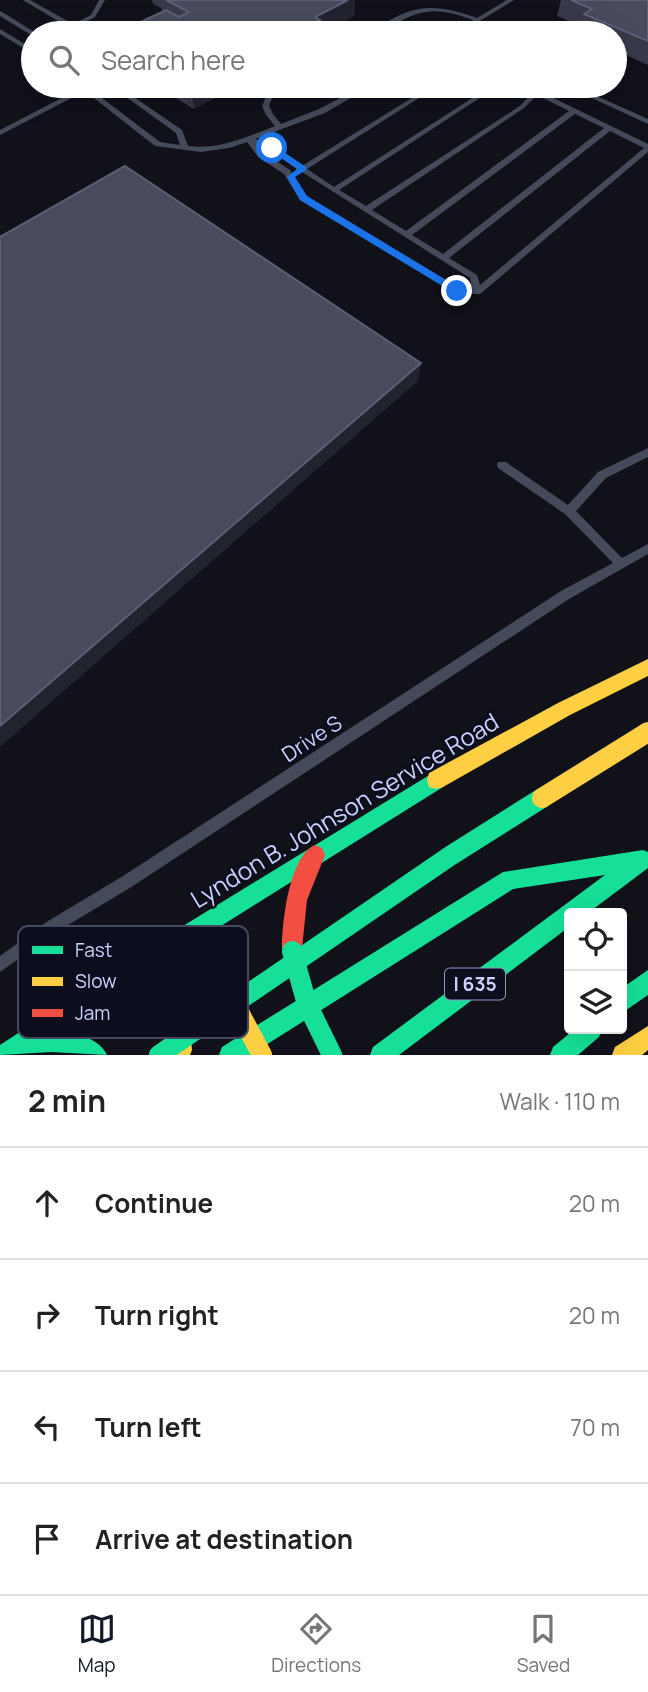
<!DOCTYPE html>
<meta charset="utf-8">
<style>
:root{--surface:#fff;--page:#f2f2f2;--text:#222;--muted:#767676;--line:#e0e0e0;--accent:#111827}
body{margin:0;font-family:Manrope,sans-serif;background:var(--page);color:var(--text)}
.controls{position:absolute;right:21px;bottom:21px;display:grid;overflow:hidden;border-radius:7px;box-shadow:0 7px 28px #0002}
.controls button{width:63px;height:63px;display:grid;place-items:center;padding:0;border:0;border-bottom:2px solid var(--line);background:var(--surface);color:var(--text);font:35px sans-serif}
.stop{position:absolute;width:21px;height:21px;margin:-16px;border:5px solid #1a73e8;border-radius:50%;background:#fff}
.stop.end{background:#1a73e8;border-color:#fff;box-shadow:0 2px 7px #0008}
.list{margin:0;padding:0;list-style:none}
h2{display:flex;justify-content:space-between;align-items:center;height:91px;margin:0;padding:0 28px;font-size:30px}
h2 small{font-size:23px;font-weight:400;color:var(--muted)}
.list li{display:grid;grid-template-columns:46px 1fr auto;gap:21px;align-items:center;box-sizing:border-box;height:112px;padding:0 28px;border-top:2px solid var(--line)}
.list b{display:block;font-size:26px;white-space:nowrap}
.list em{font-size:23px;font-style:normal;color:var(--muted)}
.icon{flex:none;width:38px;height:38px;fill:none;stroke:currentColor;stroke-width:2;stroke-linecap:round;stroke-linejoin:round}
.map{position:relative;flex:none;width:648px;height:1055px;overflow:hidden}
.search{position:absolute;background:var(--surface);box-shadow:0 7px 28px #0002;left:21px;right:21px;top:21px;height:77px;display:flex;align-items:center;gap:18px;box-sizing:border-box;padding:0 24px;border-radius:38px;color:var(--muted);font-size:26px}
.sheet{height:539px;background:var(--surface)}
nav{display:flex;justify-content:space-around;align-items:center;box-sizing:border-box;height:98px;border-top:2px solid var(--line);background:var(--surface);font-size:19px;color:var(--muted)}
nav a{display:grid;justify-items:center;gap:4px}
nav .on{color:var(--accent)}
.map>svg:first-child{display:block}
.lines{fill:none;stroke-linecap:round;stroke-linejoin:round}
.lane{fill:#454a5a;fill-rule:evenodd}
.fast{fill:#16e098;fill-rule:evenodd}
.slow{fill:#ffcf43;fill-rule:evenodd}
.jam{fill:#f24e42;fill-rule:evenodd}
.fast-bridge{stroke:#16e098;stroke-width:20}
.slow-bridge{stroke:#ffcf43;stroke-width:20}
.wall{fill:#383a4a}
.shaded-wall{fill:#21232e}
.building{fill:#484b5d;stroke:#5c6076;stroke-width:2}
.route{fill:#1a73e8}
.labels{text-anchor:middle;stroke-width:5;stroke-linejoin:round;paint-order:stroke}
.shield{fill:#0c0e1d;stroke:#9198ba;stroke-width:2}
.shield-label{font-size:19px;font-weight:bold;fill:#cad3fd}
.street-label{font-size:21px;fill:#cad3fd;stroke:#0c0e1d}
.near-street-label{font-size:24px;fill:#cad3fd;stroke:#0c0e1d}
.key{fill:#0c0e1d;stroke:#454960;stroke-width:2}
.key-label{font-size:19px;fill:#cad3fd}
</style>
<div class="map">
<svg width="648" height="1055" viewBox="0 0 648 1055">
<rect width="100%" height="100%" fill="#101119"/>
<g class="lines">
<path class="lane" d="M23,0H30L73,24L91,15L99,0H105L95,17L66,33H59L68,27Z
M507,0H514L460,33H453L473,20C442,9 426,7 397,23C388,28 381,33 371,33C409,4 433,2 477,18Z
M0,11L2,12L36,33H33V36L31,35L0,16Z
M0,29L33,49V54L0,34Z
M79,86H93L90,89L160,142L180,145L176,133L111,86H118L182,130L188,146C219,150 247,137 275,126L266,115L262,106L267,95L277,86H284L272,98L269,106L273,114L281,124L319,109L363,86H371L325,113L255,139L275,146L302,166L431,86H438L307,169L334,187L491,86H498L339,190L366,206L520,106L532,93L521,86H529L536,89L541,86H548L541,92L648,144V152L480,294H457L300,200L284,174L258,157L247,142L229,148L201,152L155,146L85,91L0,135V130L81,88ZM537,95L569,111L406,231L372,210L524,108ZM575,114L604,128L443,254L412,235ZM610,131L644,148L480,285L477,275L449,258ZM257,145L269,150L297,169L295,171L296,173L302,172L470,278L472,289L459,288L306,196L290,170L264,153Z
M566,86H574L648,119V124Z
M648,448V457L606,478L576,511L622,558L648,544V554L569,599L133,886L58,931L0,972V956L48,921L123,876L561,591L613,563L565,514L498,468L497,465L498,462H506L568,505L598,472Z"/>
<path class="fast" d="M436,771L443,773L445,780L443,787L189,946L247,1004L250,1012L247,1020L239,1023L231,1020L171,958L61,1031C77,1033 100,1039 107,1055L51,1052L0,1055V1045L165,937Z
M643,850L648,852V868L588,913H569V927L399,1055H370L373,1047L605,875L513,889L250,1055H219L222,1047L503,872Z
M648,970V995L622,1013V988Z
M575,1029H602L599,1037L578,1055H550L553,1047Z"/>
<path class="slow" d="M648,659V676L570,715L443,787L436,789L429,787L427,780L429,773L558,703Z
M172,934L179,937L182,944L192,1050L190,1055H172L170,1050L162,944L165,937Z
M648,1026V1050L642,1055H612L615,1047Z"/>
<path class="jam" d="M315,845L322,848L325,855L307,900L302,948L299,955L292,958L285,955L282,948C282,923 289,856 315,845Z"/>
<path class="fast-bridge" d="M292,951L307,1004L332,1055
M159,1055L450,856L542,798"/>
<path class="slow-bridge" d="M542,798L648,732
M239,1012L262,1055"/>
</g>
<path class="wall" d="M152,0H355L354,16L323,33H117L162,12L161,8L153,4Z
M561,0H648V65L615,50V33H579L581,26L557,16Z
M156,86H236L194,109Z"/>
<path class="shaded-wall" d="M348,0H355L354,16L323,33H296L315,17Z
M196,86H236L194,109L191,89Z
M421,363L418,381L0,747V726Z"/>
<path class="building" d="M166,0H348L315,17L320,20L296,33H117L166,10L179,17L189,12Z
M571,0H648V41L584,14L592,9Z
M125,166L421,363L0,726V237Z"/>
<path class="route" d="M269,146H275L306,167V170L295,177L307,196L461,289V293H454L300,200L287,177L297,169L269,149Z"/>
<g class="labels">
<rect class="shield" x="445" y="968.5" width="60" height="31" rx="5"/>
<g class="shield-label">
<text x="475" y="991">I 635</text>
</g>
<g class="street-label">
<text transform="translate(312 739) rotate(-33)" y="7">Drive S</text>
</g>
<g class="near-street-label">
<text transform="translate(345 811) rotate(-31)" y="8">Lyndon B. Johnson Service Road</text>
</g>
</g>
<rect x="18" y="926" width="230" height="112" rx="10" class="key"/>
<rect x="32" y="946" width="31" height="8" fill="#16e098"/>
<rect x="32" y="977" width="31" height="9" fill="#ffcf43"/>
<rect x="32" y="1009" width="31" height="8" fill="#f24e42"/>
<g class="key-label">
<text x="75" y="957">Fast</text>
<text x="75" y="988">Slow</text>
<text x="75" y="1020">Jam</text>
</g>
</svg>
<div class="controls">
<button><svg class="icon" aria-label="locate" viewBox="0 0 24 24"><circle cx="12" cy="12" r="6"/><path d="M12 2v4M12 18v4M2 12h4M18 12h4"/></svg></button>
<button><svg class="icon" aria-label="layers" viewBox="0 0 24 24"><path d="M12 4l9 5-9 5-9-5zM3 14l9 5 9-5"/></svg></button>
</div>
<div class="stop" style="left:272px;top:148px"></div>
<div class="stop end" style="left:457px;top:291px"></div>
<div class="search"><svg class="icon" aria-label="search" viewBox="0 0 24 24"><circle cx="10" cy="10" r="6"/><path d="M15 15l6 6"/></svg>Search here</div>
</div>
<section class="sheet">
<h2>2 min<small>Walk · 110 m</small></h2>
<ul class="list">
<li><svg class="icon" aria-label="ahead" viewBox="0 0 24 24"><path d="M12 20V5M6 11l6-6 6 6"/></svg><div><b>Continue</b></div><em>20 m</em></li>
<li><svg class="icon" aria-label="right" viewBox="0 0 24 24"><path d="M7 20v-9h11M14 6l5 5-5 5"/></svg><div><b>Turn right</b></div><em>20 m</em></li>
<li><svg class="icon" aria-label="left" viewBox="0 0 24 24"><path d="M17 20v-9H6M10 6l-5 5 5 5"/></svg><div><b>Turn left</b></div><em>70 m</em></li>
<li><svg class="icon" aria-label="arrive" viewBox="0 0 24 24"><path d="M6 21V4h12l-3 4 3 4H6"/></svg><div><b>Arrive at destination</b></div></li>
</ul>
</section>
<nav>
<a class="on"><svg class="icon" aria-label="map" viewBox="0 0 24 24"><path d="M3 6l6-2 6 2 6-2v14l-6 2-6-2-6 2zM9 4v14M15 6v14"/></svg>Map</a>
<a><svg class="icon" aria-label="directions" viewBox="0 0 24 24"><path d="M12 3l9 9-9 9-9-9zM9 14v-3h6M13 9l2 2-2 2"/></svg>Directions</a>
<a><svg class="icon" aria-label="saved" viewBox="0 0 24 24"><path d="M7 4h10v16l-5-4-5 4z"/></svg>Saved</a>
</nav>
